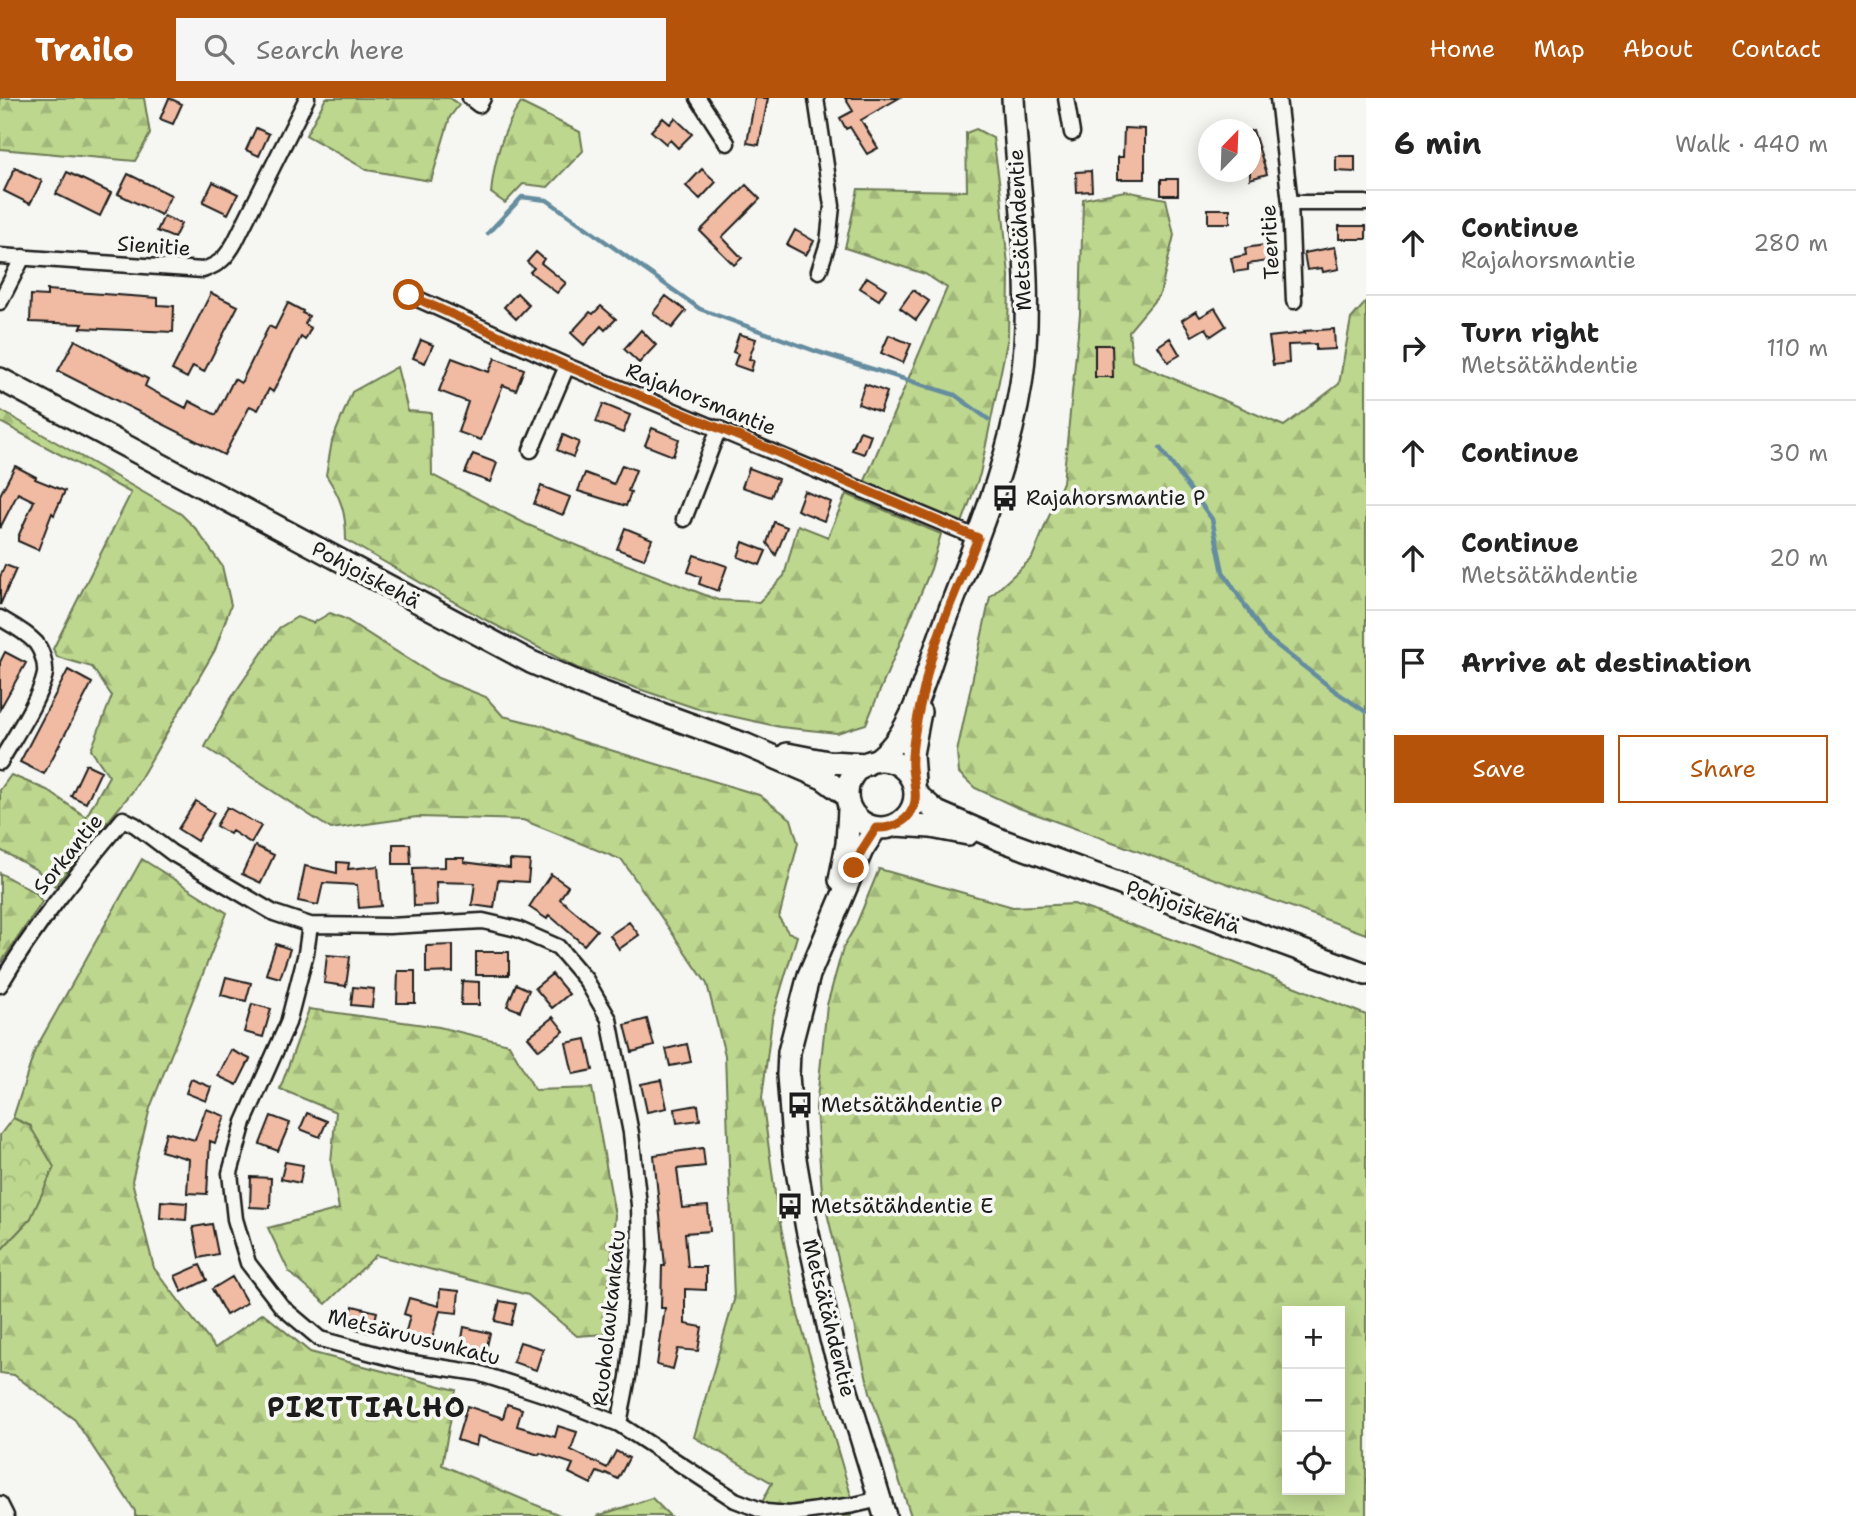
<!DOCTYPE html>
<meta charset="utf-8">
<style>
:root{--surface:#fff;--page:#f6f6f6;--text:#222;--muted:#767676;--line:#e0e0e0;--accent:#b45309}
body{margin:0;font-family:"Shantell Sans",sans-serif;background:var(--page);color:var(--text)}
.controls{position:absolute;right:21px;bottom:21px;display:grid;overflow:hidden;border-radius:0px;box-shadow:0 4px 18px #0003}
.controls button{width:63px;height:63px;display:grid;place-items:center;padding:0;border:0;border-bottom:2px solid var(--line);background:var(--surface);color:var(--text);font:35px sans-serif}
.compass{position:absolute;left:1198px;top:21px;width:63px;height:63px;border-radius:50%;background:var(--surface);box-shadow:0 4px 18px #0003;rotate:23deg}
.stop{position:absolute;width:21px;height:21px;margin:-16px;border:5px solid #b45309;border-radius:50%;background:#fff}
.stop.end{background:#b45309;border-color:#fff;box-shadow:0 2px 7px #0008}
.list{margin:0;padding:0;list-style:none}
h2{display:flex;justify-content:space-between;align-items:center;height:91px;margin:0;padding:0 28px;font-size:30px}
h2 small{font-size:23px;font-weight:400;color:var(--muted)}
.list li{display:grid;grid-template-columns:46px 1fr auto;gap:21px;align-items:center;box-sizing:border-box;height:105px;padding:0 28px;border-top:2px solid var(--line)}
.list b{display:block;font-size:26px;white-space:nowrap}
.list p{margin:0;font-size:23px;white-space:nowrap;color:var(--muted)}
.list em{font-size:23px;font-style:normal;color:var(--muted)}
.actions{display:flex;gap:14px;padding:21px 28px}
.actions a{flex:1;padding:16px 0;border:2px solid var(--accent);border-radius:0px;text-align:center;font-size:24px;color:var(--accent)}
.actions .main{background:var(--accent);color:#fff}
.icon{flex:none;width:38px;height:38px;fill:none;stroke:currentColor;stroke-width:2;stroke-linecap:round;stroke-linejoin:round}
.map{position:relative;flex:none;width:1366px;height:1418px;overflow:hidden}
header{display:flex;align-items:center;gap:42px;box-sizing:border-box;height:98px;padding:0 35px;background:var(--accent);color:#fff}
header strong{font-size:33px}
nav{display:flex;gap:38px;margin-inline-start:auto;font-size:24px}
.search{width:490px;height:63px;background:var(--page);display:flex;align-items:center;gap:18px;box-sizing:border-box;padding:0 24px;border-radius:0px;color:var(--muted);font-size:26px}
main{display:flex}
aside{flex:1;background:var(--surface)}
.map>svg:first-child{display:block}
.forest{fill:url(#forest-firs);stroke:#6c7a55;stroke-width:2;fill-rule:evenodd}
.park{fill:url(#park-crowns);stroke:#6c7a55;stroke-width:2}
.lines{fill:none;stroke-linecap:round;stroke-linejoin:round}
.stream{stroke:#658d9f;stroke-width:4.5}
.building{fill:#f0bba2;stroke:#1c1c1c;stroke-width:2}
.minor-casing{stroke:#1c1c1c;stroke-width:19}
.secondary-casing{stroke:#1c1c1c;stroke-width:26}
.minor{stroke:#f6f6f2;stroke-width:14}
.secondary{stroke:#f6f6f2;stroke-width:21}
.route{stroke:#b45309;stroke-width:9}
.labels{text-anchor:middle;stroke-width:7;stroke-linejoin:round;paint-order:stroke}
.street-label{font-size:21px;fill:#1c1c1c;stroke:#f6f6f2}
.poi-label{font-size:21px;fill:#1c1c1c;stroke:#f6f6f2;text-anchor:start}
.district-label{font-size:28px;font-weight:bold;letter-spacing:2px;fill:#1c1c1c;stroke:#f6f6f2}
</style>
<header>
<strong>Trailo</strong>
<div class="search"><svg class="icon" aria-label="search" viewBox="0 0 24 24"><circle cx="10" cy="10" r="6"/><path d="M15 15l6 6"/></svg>Search here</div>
<nav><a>Home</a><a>Map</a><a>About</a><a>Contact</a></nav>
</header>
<main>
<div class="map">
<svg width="1366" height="1418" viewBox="0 0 1366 1418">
<defs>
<pattern id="forest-firs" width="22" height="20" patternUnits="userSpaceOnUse" patternTransform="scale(1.75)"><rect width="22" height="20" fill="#bdd78e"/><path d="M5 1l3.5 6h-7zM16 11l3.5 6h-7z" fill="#a2b87a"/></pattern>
<pattern id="park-crowns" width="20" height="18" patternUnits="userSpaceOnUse" patternTransform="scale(1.75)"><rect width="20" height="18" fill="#bdd78e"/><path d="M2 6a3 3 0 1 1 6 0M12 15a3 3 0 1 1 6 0" fill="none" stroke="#a2b87a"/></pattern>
</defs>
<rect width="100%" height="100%" fill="#f6f6f2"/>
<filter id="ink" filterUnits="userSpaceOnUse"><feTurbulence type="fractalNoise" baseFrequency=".0143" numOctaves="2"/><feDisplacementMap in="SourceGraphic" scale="14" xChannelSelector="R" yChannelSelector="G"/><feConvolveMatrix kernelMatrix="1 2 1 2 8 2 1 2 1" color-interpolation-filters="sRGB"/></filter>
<g filter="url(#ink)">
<path class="forest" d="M0,0H144L150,36L135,63L0,51Z
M326,0H450L459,7L450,19L431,83L367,72L306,37Z
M521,5L580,34L583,53L548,89L523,86L505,105L491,95C494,64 503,30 521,5Z
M976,31L993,40L1001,96L1009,178L1008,239L980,376L962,425L864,385L947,190L925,176L845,150L858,91L967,93L966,35Z
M1125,93L1166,101L1174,137L1160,196L1129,233L1132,263L1284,328L1339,286L1351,221L1366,204V836L1016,709L975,690L959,675L957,654L990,499L1032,460L1063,384L1080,216L1083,101Z
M397,269L408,313L431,315L432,377L526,426L581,449L718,502L759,504L784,478L798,427L828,439L846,396L941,436L931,471L866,626L837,635L780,629L695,610L577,570L484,521L346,442C346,414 341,400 326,377L332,343L352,294Z
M0,312L181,416L196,431L222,468L231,507L215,552L133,693L55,788L37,772L0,752V692L11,677L47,692L86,719L109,678L91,652L112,598L92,569L57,559L53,551L131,395L0,324Z
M330,515L345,521L438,580L486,599L503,618L544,628L574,641L759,697L791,721L798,745L779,820L788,834L797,838L772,921L762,1000L776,1103L798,1217L852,1401L851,1418H755L772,1385L694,1339L734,1202L725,957L707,886L622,762L523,722L417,719L331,731L205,649L230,602L279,530L297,519L313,525Z
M142,761L227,815L150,1010L132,1083L154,1170L215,1250L263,1215L310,1254L456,1292L442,1367L562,1418H135V1413L75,1322L14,1277L0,1275V1153L31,1120V1028L13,1020L35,952Z
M879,771L1013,809L1074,806L1220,859L1366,917V1418H911L870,1294L822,1094L816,1010L827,907L843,850L856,827ZM1287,1213H1340V1392H1287Z
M0,775L37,796L42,804L0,866Z
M309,911L439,929L509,946L535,992L592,990L615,1117L605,1236L577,1238L528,1197L376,1157L326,1206L289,1174L268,1130L339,1111L331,1064L336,1014L280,991Z
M652,1400L670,1418H597Z"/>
<path class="park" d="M13,1020L30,1028L54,1069L31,1120L0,1153V1037Z"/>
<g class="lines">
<path class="stream" d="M488,135L522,99L547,102L700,211L815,253L955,297L988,321
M1160,350L1212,421L1223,474L1265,538L1335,593L1366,614"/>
</g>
<path class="building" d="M169,0L182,6L173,26L160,21Z
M755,0H768L759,47L747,45Z
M845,0H899L861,22L878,50L867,56L850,29L846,31L840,20L853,13Z
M663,20L670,26L675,20L692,36L678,50L670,42L666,46L651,33Z
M256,30L269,36L259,58L246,52Z
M1124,30L1145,31V81H1118V59H1123Z
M1253,32L1267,76L1250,81V33Z
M1336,58H1355V74L1336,73Z
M15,70L42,83L30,106L4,93Z
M702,71L716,84L700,101L686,88Z
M1091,73L1092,93L1077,94L1076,74Z
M67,74L111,95L100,118L56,96Z
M128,76L171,97L161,117L118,96Z
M1161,81H1178V97H1161Z
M213,84L238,96L228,116L203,104Z
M746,87L760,101L722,139L742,160L734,167L700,133Z
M1208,111H1230V125H1208Z
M164,118L181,126L174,140L157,133Z
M1339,128H1366V141H1339Z
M795,132L814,143L806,157L787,147Z
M1265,147L1267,163L1248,166V172L1234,174L1231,160L1246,157L1245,150Z
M1335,149L1339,171L1323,174L1322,170L1307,172L1304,155Z
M536,154L544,161L541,165L566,185L557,195L530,174L534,170L527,164Z
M867,179L886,191L879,202L860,190Z
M47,192L158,200V207L174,208L173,234L81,230L83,226L30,224L31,197L47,198Z
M913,192L929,203L916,222L900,210Z
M211,195L238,208L204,274L193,268L187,280L172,272Z
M517,195L529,207L516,221L504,209Z
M666,198L686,213L672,230L653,215Z
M288,205L303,213L302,215L309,218L305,226L311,230L305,242L301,239L273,294L269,291L258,312L250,308L224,357L58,273L75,242L148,281L145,288L155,294L186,310L189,303L216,317L234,281L241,285L269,228L275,231Z
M601,208L616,221L605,232L601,228L584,247L571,235L590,214L593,216Z
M1215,210L1226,228L1211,238L1206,230L1192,238L1182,222L1196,213L1200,219Z
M1334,231L1335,251L1316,252V246L1288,247L1289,265L1273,267L1269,239L1305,235L1304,233Z
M641,232L656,247L639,265L624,251Z
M739,236L756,241L749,261L754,262L751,273L734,267L738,256L733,254Z
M889,237L911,246L903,265L881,255Z
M1170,240L1180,257L1168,264L1158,248Z
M421,242L433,247L425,265L413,260Z
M1095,247H1112L1113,279H1095Z
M452,260L489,274L495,260L524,271L516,292L503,287L481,342L458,334L468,304L439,293Z
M865,286L887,294L880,314L858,306Z
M603,306L630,317L623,335L596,324Z
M652,330L679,341L673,358L645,347Z
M860,333L871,337L864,356L852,352Z
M563,337L579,344L573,359L557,352Z
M473,356L497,365L490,384L465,375Z
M622,367L636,372L628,393L631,394L626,408L578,393L585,375L614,386Z
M15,368L36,379L35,381L65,393L54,417L52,415L38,452L18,443V439L34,403L18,395L0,430V397Z
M749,370L778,381L771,399L742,389Z
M541,388L570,399L563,417L534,406Z
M804,393L831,404L824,423L797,412Z
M774,424L787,429L776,457L767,445Z
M625,430L652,441L644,461L617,451Z
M743,444L766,453L760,467L738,459Z
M694,457L727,468L718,493L699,486L701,479L688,474Z
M5,467L16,471L0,507V479Z
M5,554L26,565L0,611V564Z
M68,572L92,585L44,676L20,664Z
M86,666L101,673L86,705L71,698Z
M196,703L214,715L197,743L178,731Z
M227,709L261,728L251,745L232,733L230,736L216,728Z
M393,746H410L411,766H393Z
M255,748L274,757L261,785L242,776Z
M445,760H464V764L510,770V762L530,763L528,784L498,782L494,810L472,807L475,785L436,784L437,807L414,808L413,770L445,769Z
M337,764L349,765L348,771L378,768L381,808L359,810L357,787L323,785L318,807L298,803L305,768L337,775Z
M551,776L568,788L560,801L597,832L584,847L549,817L547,821L529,809Z
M629,824L639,837L619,851L610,837Z
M276,846L290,851L280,880L266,876Z
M453,847V874L426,875V848Z
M476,854H509V877H476Z
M327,857L350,859L346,888L324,885Z
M398,873H415V905H397Z
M552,876L569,896L552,910L535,890Z
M226,879L251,885L246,903L221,897Z
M462,883L479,884V907H461Z
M516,886L529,892L520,913L507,908Z
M353,889L374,891L372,909L351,907Z
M252,906L271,911L263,939L244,934Z
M553,919L564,933L539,952L528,939Z
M647,921L654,948L632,954L625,927Z
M586,941L593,972L573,976L566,945Z
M687,946L691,964L670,968L666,951Z
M231,952L250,961L237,987L218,978Z
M191,981L211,989L206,1003L186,995Z
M661,982L667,1010L647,1014L641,986Z
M698,1007L700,1022L677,1025L675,1011Z
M206,1011L225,1018L215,1045L210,1043L207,1096L187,1095L189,1061L161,1053L166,1034L195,1042Z
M307,1015L327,1023L320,1039L300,1031Z
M271,1018L290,1025L278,1053L260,1046Z
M703,1050L705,1068L677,1071L682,1110L708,1108L710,1133L685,1135L688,1169H706V1192L685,1191V1226L702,1229L698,1253L678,1251L673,1271L657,1267L665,1210H661L662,1168H665L654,1057Z
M285,1064L303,1067L300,1085L281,1081Z
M251,1079L271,1080L270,1110L250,1109Z
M161,1103L187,1105L186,1122L160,1120Z
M212,1126L218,1156L199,1160L193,1129Z
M200,1167L207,1182L182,1194L175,1178Z
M232,1179L247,1205L226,1217L212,1191Z
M440,1191L459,1193L457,1215L440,1213L431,1244L405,1237L410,1218L404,1216L409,1200L439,1208Z
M500,1203L516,1206L511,1227L495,1223Z
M353,1208L377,1214L372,1235L348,1229Z
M464,1229L490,1235L485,1257L460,1252Z
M520,1244L543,1251L536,1272L513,1264Z
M507,1306L522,1311L517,1328L555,1339L558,1328L577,1334L571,1352L607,1370L616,1353L629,1360L618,1381L606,1375L605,1377L597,1374L591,1386L569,1375L573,1366L540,1355L539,1357L478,1338L476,1348L457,1342L467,1308L503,1320Z"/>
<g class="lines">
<g class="minor-casing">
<path id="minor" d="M470,0L479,7L483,0
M698,0L727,45
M816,0L832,108L828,145L819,173
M1066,0L1072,35
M1278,0L1290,105L1294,203
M1290,105H1366
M0,158L203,172C220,166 226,160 235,144L307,0
M409,197L567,268L978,440
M0,204L23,159
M531,352L567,268
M684,421L719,330
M0,520C12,527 26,534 36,545C42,553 46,566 45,576C40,601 13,641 0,664
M310,827L306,855L288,925L244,1024L230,1075L235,1121L248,1165L282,1209L320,1241L406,1264L478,1275L543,1296L619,1326L735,1402L766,1414L789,1416L854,1407L880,1401
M0,887C35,827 79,774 123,721L135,727L172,755L274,815L310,827L389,828L483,823L517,831L558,849L586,882L609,921L631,1035L639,1107L640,1148L634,1227L628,1279L619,1326
M0,1406L6,1418"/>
</g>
<g class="secondary-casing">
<path id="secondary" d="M0,281L531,564L593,591L744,646L823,680L846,697
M787,656L828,664L867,666
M847 696a34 34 0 1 1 68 0a34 34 0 1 1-68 0Z
M875,663C912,639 925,578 940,538C970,455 1007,375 1021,286C1035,191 1018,95 1013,0
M914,685L912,656L920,614
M915,695L937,714L1001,742L1366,876
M895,727L931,729L968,736
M876,730L862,752L809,877L789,954L788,977L794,1055L807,1131L831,1241L885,1418
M840,782L847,746L849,711"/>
</g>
<use href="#minor" class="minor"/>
<use href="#secondary" class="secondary"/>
</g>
</g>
<g class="lines" filter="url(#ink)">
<path class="route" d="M409,197L567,268L755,345L978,440C959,487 935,536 925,586C920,607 910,649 912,670C913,683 919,700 912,712C906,725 890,731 876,730L862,752L854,770"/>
</g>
<defs>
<g id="bus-bare" transform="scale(2.1)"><path d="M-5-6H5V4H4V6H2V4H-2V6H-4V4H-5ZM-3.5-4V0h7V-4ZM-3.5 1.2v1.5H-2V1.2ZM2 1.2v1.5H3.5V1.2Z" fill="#1c1c1c" stroke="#f6f6f2" stroke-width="2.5" paint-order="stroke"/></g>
</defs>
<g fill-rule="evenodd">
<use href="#bus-bare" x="1005" y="400"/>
<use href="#bus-bare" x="800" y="1007"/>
<use href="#bus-bare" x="790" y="1108"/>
</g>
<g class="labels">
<g class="street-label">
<text transform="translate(1020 132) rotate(-93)" y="7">Metsätähdentie</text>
<text transform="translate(1270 144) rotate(-93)" y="7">Teeritie</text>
<text transform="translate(154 148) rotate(4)" y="7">Sienitie</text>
<text transform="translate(701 301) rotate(22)" y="7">Rajahorsmantie</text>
<text transform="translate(366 477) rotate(28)" y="7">Pohjoiskehä</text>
<text transform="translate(68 756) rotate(-51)" y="7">Sorkantie</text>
<text transform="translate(1183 809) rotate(20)" y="7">Pohjoiskehä</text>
<text transform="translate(609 1220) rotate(-84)" y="7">Ruoholaukankatu</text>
<text transform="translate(829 1220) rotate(76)" y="7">Metsätähdentie</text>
<text transform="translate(414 1239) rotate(14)" y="7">Metsäruusunkatu</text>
</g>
<g class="poi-label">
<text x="1026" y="407">Rajahorsmantie P</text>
<text x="821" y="1014">Metsätähdentie P</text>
<text x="811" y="1115">Metsätähdentie E</text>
</g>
<g class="district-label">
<text x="367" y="1319">PIRTTIALHO</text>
</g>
</g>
</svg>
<div class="controls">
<button>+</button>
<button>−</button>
<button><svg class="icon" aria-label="locate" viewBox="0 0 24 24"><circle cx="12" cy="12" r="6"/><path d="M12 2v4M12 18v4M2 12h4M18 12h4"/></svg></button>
</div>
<svg class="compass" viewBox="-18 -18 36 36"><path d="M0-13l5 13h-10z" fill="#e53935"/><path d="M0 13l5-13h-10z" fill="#767676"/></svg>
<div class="stop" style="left:409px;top:197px"></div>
<div class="stop end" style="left:854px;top:770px"></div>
</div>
<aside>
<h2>6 min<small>Walk · 440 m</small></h2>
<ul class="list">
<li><svg class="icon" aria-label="ahead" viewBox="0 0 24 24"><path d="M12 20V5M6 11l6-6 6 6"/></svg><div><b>Continue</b><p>Rajahorsmantie</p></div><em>280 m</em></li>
<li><svg class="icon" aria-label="right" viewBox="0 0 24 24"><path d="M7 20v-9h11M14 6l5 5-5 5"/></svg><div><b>Turn right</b><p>Metsätähdentie</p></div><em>110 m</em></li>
<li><svg class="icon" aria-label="ahead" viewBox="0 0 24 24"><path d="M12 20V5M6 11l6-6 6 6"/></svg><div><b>Continue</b></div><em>30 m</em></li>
<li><svg class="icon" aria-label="ahead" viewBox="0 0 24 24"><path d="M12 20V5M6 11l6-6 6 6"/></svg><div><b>Continue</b><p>Metsätähdentie</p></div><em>20 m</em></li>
<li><svg class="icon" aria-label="arrive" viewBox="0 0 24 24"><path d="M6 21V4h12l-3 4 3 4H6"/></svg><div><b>Arrive at destination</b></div></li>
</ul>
<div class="actions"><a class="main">Save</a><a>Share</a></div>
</aside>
</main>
